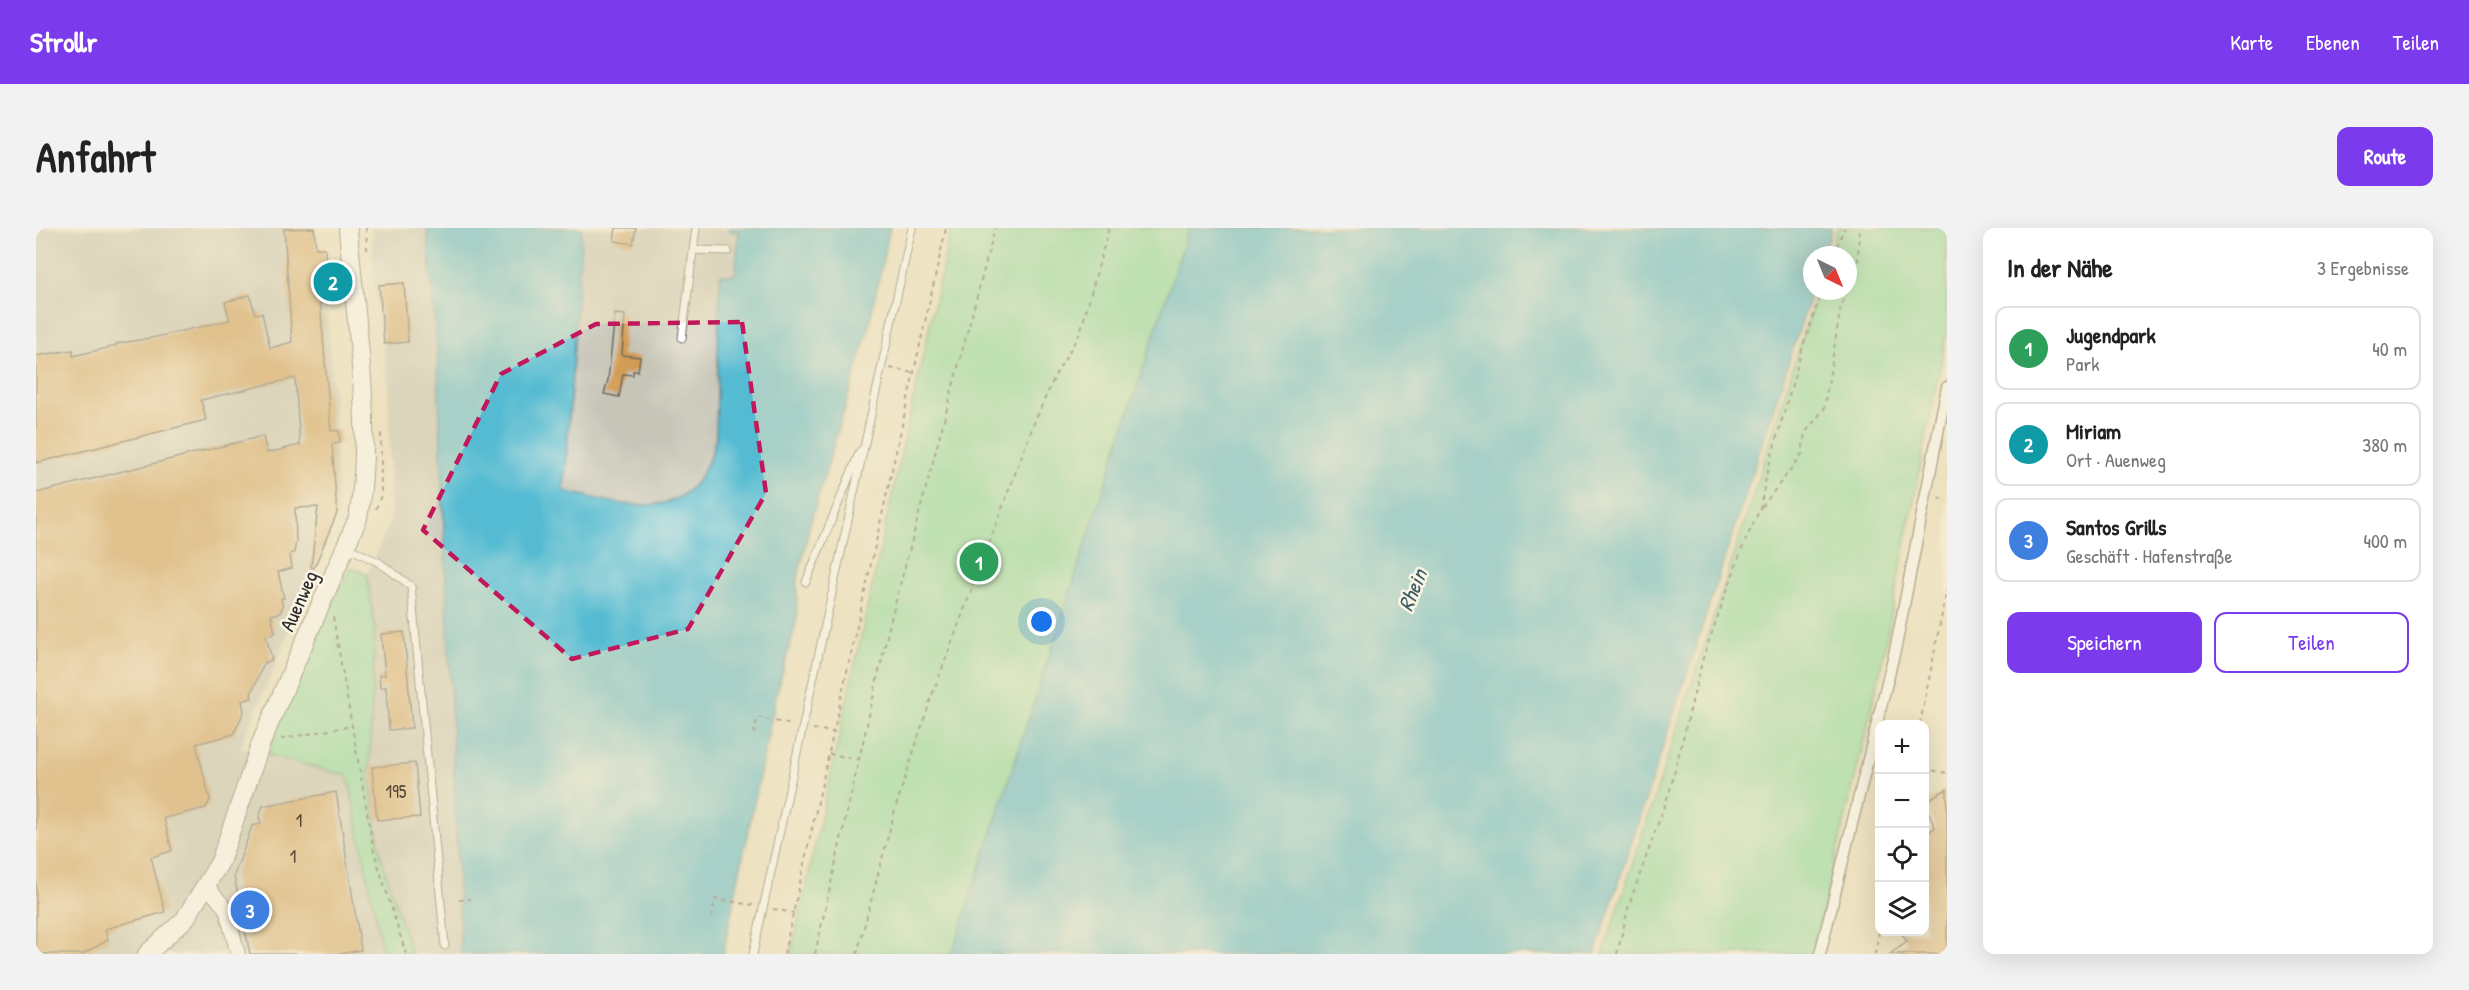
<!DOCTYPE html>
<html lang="de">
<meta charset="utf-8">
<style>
:root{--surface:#fff;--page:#f2f2f2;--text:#222;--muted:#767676;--line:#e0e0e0;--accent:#7c3aed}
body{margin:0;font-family:"Patrick Hand",sans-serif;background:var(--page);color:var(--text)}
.controls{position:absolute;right:18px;bottom:18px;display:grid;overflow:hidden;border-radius:12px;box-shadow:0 6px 24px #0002}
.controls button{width:54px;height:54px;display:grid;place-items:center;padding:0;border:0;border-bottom:2px solid var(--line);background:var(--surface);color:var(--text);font:30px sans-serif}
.compass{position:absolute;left:1767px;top:18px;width:54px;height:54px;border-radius:50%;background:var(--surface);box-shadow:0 6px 24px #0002;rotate:137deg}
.you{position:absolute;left:1006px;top:394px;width:21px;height:21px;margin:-15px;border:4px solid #fff;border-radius:50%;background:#1a73e8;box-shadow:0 0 0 9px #1a73e833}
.badge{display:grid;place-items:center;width:39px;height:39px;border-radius:50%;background:var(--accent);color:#fff;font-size:20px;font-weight:700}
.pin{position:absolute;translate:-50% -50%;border:3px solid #fff;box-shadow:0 2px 6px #0006}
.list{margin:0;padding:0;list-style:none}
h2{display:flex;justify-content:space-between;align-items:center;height:78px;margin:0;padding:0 24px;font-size:26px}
h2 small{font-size:20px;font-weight:400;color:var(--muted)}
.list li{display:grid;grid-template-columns:39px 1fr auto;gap:18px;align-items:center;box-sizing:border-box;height:84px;margin:0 12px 12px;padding:0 12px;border:2px solid var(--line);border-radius:12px}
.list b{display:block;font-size:22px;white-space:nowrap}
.list p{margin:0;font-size:20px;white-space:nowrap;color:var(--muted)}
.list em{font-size:20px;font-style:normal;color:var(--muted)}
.actions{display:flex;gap:12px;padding:18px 24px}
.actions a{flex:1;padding:14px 0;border:2px solid var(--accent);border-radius:12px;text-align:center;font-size:21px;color:var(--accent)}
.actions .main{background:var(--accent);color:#fff}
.icon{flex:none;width:33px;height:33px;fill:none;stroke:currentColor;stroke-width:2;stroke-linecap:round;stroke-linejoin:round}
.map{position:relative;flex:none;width:1911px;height:726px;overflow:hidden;border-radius:12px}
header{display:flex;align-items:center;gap:36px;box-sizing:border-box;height:84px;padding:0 30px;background:var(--accent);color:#fff}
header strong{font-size:28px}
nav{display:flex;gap:33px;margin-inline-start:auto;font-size:21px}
.intro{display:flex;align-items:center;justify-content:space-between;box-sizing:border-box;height:144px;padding:0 36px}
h1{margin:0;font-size:42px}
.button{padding:15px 27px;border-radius:12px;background:var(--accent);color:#fff;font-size:21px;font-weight:700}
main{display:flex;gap:36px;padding:0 36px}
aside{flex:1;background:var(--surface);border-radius:12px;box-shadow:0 6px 24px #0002}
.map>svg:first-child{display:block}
.industrial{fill:#c6c5b8}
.green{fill:#87dda1;stroke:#598466;stroke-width:1.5}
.water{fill:#54bbd2;stroke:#40737e;stroke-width:1.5}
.building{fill:#d39c55}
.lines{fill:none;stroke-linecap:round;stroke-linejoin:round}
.service-casing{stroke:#6f6b5f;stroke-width:9}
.pedestrian-casing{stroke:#6f6b5f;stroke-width:13}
.minor-casing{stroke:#6f6b5f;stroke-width:16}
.tertiary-casing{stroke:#6f6b5f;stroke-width:20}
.path{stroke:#6f6b5f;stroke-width:2;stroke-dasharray:4.5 4.5;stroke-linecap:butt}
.service{stroke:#fff;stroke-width:7}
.pedestrian{stroke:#fff;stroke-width:10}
.minor{stroke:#fff;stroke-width:14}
.tertiary{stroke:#fff;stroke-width:18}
.marked{fill:none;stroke:#c2185b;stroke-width:4.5;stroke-dasharray:12 8;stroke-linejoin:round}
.labels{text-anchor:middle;stroke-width:5;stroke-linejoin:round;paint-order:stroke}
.number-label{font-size:18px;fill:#554736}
.street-label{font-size:21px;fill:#2b2b2b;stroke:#fcf5e5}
.water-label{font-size:22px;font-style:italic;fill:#395d65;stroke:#fcf5e5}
</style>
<header>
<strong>Strollr</strong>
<nav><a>Karte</a><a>Ebenen</a><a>Teilen</a></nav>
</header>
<div class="intro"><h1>Anfahrt</h1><a class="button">Route</a></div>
<main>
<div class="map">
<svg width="1911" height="726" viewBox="0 0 1911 726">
<rect width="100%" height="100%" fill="#fcf5e5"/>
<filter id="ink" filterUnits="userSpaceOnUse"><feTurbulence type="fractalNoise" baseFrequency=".0167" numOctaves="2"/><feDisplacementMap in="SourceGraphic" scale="12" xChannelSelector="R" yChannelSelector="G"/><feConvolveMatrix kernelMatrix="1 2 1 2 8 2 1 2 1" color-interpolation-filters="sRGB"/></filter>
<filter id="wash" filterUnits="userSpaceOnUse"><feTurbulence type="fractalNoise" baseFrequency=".008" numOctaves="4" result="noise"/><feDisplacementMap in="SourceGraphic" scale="24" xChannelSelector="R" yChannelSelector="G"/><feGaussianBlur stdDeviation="1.35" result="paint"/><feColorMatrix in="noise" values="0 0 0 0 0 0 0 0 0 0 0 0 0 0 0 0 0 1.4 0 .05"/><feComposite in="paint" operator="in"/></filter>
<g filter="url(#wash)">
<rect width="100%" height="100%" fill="#ede1c0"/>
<path class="industrial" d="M0,0H280L295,126L303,284L204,520L312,548L346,726H0Z
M335,0H391L401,120L425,726H375L345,629L333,545L339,401L331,346L355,292L352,155L339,61Z
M546,0H692V3L703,4L699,47H684L680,209L675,229L661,256L638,273L624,278L603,277L528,263Z"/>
<path class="green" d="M915,0H1153L916,726H755Z
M1801,0H1911V104L1842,454L1777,726H1567L1700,321L1781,63H1812V27H1793Z
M314,339L331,346L339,401L333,545L345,629L375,726H347L312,548L232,527L256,458Z"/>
<path class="water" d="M391,0H546L528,263C600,280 658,299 680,209L684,47H699L703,4L692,3V0H854L831,106L774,296L761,355V391L740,468L687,726H425L401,120Z
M1153,0H1796L1788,27H1776V63L1559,726H916Z"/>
<g id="blocks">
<path class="building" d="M278,0L280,20H289L290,37H281L295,203L303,202L304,215L296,216L301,285L278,340L275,339L282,279L259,280L260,314L258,325L254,326L256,340L242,344L248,370H245L247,378L244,385L235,387L239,405L230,408L236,432L228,435L215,466L216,470L206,473L208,483L198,506L160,516L174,572L170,580L128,590L136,623L115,629L129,684L69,701L72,712L47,726H0V265L227,208L231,225L264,217L259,150L165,172L170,192L0,235V128L37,122V128L80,118V116L120,109L194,92L189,74L214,67L219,86L226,85L234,120L256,114L248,1Z
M580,0H600L597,16L578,13Z
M368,55L372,114L348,116L343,57Z
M579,86L589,87L586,127L604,129L602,143H597V147L587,146L583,169L568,166L572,152Z
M368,404L376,500L353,502L350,459L344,460L343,447H349L345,406Z
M379,535L384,589L341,592L336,539Z
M1911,561V726H1854L1871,714L1865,704H1888V643L1891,640L1888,635V609L1899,599L1888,574Z
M300,564L325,722L304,726H214L198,648L216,598L225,596L223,589L227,578Z"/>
</g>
</g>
<g filter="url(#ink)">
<use href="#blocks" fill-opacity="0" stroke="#6f6b5f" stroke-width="1.5"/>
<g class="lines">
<g class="service-casing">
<path id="service" d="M657,22L692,23
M646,110L660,0
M311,319L344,335L375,358L409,718
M770,354L824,223
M717,726L876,0"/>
</g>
<g class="pedestrian-casing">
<path id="pedestrian" d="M1784,726L1860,418L1911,159"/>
</g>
<g class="minor-casing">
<path id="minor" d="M171,658L190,681L202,726"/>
</g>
<g class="tertiary-casing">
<path id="tertiary" d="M111,726L149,691L184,634L225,515L322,290C338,200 319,92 312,0"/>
</g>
<path class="path" d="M330,0L331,22
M1798,27L1808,0
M854,140L878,145
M1902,270L1911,272
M1726,279L1766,226L1769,205L1788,181L1805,78L1822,33L1823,0
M340,281L345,267V204
M297,389L338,624L370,726
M1884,496L1911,361
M777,501L797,504
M718,506L721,489L757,497
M245,511L315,498
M793,526L823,531
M1888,541L1911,545
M423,672L435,671
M737,681L758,685
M676,690L679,671L717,677
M748,726L910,0
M779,726L854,395L959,0
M821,726L860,578L895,470L998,195L1020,146L1044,105L1073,0
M1581,726L1593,677L1634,562L1667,430L1707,318L1724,281L1731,244L1768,115L1786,63
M1839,726L1844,698"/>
<use href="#service" class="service"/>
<use href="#pedestrian" class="pedestrian"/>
<use href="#minor" class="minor"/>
<use href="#tertiary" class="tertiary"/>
</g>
</g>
<path d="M0 0H1911V726H0ZM706,94L730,265L652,401L536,431L387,302L465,146L560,96Z" fill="#ede1c0" fill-opacity=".55" fill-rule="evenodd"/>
<path class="marked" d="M706,94L730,265L652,401L536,431L387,302L465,146L560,96Z"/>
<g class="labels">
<g class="number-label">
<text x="360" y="570">195</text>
<text x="263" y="599">1</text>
<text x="257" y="635">1</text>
</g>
<g class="street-label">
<text transform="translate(263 373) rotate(-66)" y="7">Auenweg</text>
</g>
<g class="water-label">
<text transform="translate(1376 362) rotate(-68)" y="8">Rhein</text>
</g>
</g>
</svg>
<div class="controls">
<button>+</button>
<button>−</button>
<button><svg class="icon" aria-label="locate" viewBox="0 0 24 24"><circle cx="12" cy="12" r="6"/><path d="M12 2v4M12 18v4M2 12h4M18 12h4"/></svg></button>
<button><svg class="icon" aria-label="layers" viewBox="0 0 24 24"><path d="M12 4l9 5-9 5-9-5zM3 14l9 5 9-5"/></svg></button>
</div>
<svg class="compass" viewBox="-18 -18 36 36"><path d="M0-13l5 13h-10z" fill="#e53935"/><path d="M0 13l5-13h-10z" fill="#767676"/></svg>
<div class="you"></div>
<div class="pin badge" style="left:943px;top:334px;background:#2e9e5b">1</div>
<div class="pin badge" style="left:297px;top:54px;background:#0f9aa8">2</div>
<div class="pin badge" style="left:214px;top:682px;background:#3f7fe0">3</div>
</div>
<aside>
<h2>In der Nähe<small>3 Ergebnisse</small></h2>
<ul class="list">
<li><span class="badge" style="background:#2e9e5b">1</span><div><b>Jugendpark</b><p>Park</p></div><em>40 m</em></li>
<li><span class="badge" style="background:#0f9aa8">2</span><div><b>Miriam</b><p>Ort · Auenweg</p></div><em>380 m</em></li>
<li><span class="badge" style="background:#3f7fe0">3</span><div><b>Santos Grills</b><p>Geschäft · Hafenstraße</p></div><em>400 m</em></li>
</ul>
<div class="actions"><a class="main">Speichern</a><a>Teilen</a></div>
</aside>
</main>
